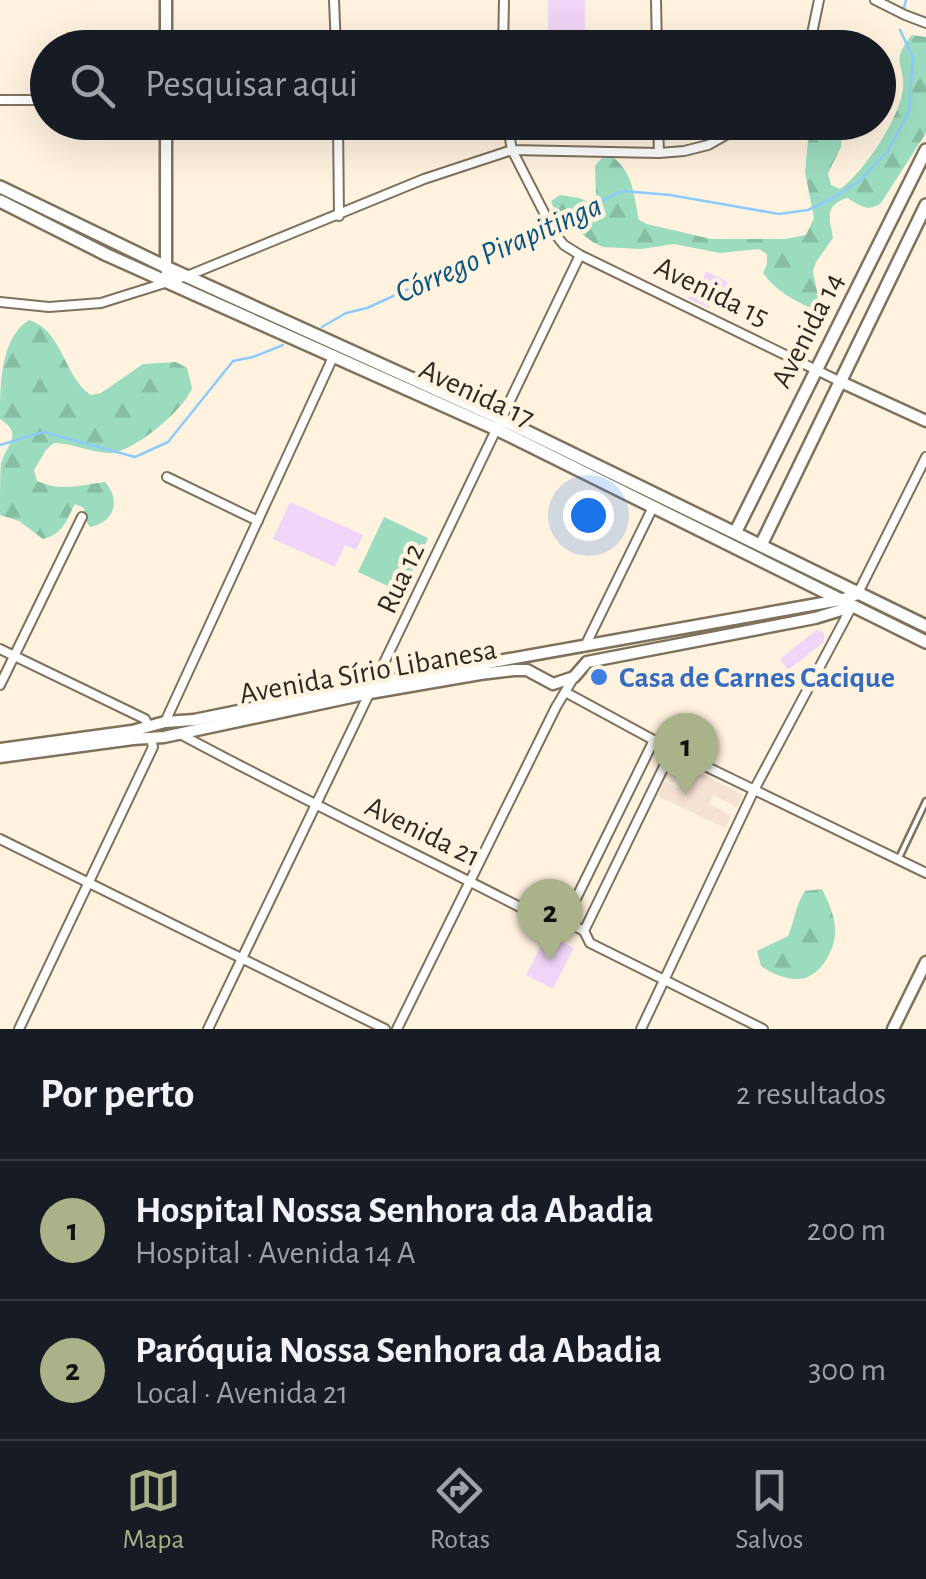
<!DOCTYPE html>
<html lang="pt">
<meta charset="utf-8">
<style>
:root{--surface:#171b24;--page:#20242c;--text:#f1f3f6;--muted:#9ea1a6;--line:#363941;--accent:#aab289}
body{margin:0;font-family:"Alegreya Sans",sans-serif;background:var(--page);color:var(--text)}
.you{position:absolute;left:588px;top:515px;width:35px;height:35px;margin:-25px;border:8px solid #fff;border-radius:50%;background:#1a73e8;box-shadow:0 0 0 15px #1a73e833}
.badge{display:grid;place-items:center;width:65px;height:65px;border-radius:50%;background:var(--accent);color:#111;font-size:32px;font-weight:700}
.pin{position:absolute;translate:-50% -82px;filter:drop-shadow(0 2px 5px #0008)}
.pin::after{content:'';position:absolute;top:52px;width:35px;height:30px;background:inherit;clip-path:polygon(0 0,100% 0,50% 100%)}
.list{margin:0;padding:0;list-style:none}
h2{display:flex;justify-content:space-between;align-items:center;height:130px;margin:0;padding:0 40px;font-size:42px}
h2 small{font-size:32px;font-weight:400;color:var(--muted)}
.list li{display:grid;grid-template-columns:65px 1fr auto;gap:30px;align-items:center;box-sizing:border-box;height:140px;padding:0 40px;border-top:2px solid var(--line)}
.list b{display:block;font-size:38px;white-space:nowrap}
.list p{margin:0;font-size:32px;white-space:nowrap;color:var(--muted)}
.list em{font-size:32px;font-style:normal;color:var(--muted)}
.icon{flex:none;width:55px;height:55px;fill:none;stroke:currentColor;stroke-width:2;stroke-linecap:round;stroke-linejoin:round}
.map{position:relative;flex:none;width:926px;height:1029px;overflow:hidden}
.search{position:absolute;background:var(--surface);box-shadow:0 10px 40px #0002;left:30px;right:30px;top:30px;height:110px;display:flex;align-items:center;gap:25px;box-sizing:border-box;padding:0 35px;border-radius:55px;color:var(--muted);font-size:38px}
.sheet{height:410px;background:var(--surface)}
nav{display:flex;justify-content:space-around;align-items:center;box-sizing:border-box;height:140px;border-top:2px solid var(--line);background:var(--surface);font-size:28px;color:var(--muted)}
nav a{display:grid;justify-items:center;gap:5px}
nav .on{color:var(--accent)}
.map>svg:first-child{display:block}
.medical{fill:#f6e2d3}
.forest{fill:url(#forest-firs)}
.pitch{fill:#9cdcbe}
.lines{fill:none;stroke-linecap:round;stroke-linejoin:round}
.stream{stroke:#8ccbfb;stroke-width:2.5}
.building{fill:#f1d5f8}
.service-casing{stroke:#7f725d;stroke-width:9}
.minor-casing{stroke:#7f725d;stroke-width:12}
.tertiary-casing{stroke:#7f725d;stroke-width:15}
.secondary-casing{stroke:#7f725d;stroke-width:16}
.service{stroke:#fff;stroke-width:4}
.minor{stroke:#fff;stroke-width:8}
.tertiary{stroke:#fff;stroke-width:10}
.secondary{stroke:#fff;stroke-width:11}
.shop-dot{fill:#3f7fe0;stroke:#fff2df;stroke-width:4}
.labels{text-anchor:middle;stroke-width:9;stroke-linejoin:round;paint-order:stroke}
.street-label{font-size:30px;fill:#2f2a21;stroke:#fff2df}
.shop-label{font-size:30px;font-weight:bold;fill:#366cbe;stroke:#fff2df;text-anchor:start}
.water-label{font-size:32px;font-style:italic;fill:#085581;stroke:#fff2df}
</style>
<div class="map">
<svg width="926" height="1029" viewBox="0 0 926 1029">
<defs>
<pattern id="forest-firs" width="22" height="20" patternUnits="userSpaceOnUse" patternTransform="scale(2.5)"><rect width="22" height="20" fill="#9cdcbe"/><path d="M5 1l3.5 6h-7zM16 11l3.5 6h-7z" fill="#87bda3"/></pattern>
</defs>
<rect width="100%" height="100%" fill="#fff2df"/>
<path class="medical" d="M675,760L743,795L737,807L713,795L709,804L731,816L725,828L658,796L664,782L679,789L682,781L668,774Z"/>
<path class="forest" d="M912,35L926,37V133L881,203C867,213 860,205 847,198C823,206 830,219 833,238L816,262L813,271L819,302L811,308C793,300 775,290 763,273L767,264V254L759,249L720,253L674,244L641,249L603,247L594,243L562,219L555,211L551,201L560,195L579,198L589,202L596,195L595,166L601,159L610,155C634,172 633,193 639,220L647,224L711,239H785L806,235L814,218L805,172L808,141L823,126L842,136L841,147L828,173L831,185L840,189C863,174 901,116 903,88C905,62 889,63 912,35Z
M29,320C63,330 64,378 91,395L101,393L143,364L176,362L187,368L192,388C185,409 131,455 108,453C89,452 73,443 54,443L46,450L34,470L37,481C62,492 80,485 105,482C121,500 115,522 90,527L85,519L84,508L75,504C66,520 64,534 43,539L19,521L0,515C0,501 0,475 1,463C7,444 24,434 0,419C0,385 0,338 29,320Z
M822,889C829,903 836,918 835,934C834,950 822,973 805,978C791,982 772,974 761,966L757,951L788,936C795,920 795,906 805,891Z"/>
<path class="pitch" d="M384,517L428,538L403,593L358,572Z"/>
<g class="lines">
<path class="stream" d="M904,8L906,0
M322,327L346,313L367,308L623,191L670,195L779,214L808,210L833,198L858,182L887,152L909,112L913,57L900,30
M0,445L43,432L135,457L168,442L233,361L253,357L283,345"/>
</g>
<path class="building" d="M548,0H585V42H548Z
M706,271L728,282L725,289L720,286L709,308L688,299L696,283L700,285Z
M290,502L363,535L356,550L345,545L335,567L273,539Z
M816,630L824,633V642L788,670L780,659Z
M547,934L574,948L553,989L526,975Z"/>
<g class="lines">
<g class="service-casing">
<path id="service" d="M898,860L926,801"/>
</g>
<g class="minor-casing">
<path id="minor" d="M334,0L336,48
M656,0L657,48
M875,0L905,15L926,23
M503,48L504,0
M809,48L819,0
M0,100H48
M338,122L339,216
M507,122L512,150L555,234L564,245L580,255L841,382
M658,122L659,153
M0,302L49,307L101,303L187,276L424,179L512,150L659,153L684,151L708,145L749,122
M167,477L258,521
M857,595L926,457
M585,646L653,507
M0,649L145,719L148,725
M0,685L82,517
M567,693L672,750L926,873
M165,722L334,355
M180,734C303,800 429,860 553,924L565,921L584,931L590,943L763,1029
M0,839L385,1029
M565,921L654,740
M584,931L672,750
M19,1029L153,747L151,739
M208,1029L580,255
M397,1029L556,707L574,677
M641,1029L754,790L851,608"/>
</g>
<g class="tertiary-casing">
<path id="tertiary" d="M166,0V48
M166,122V267L169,281
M841,382L926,421
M0,749L132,731L165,722L194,720L375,683L840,600L858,594
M0,757L133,739L164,737L370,693L480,674L514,670H527L553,684L574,677L587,662L815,618L851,607
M893,1029L926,962"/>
</g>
<g class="secondary-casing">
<path id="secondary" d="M0,187L166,267L501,419L926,626
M0,201L107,255L496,429L926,642
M735,533L926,150
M761,545L926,205"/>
</g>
<use href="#service" class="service"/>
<use href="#minor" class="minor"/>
<use href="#tertiary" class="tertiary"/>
<use href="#secondary" class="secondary"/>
</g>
<circle class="shop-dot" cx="599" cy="677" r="10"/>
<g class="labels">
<g class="street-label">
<text transform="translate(712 291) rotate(26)" y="10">Avenida 15</text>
<text transform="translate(807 330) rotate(-63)" y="10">Avenida 14</text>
<text transform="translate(477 393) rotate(25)" y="10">Avenida 17</text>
<text transform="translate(400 578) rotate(-65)" y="10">Rua 12</text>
<text transform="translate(368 671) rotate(-10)" y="10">Avenida Sírio Libanesa</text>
<text transform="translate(423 831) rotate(26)" y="10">Avenida 21</text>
</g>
<g class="shop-label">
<text x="619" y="687">Casa de Carnes Cacique</text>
</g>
<g class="water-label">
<text transform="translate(498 248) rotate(-24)" y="11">Córrego Pirapitinga</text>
</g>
</g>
</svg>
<div class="you"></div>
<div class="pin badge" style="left:686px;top:795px">1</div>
<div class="pin badge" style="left:550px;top:961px">2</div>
<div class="search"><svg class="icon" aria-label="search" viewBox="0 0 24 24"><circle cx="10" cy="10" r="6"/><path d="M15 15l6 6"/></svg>Pesquisar aqui</div>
</div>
<section class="sheet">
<h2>Por perto<small>2 resultados</small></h2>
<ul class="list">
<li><span class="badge">1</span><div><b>Hospital Nossa Senhora da Abadia</b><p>Hospital · Avenida 14 A</p></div><em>200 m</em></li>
<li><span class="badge">2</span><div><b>Paróquia Nossa Senhora da Abadia</b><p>Local · Avenida 21</p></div><em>300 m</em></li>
</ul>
</section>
<nav>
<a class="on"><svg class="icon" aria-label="map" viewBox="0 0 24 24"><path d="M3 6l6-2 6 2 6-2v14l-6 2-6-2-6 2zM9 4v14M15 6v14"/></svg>Mapa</a>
<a><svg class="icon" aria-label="directions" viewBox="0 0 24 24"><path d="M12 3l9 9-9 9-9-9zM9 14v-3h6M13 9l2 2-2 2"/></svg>Rotas</a>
<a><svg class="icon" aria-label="saved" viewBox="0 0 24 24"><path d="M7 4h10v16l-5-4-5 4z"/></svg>Salvos</a>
</nav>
